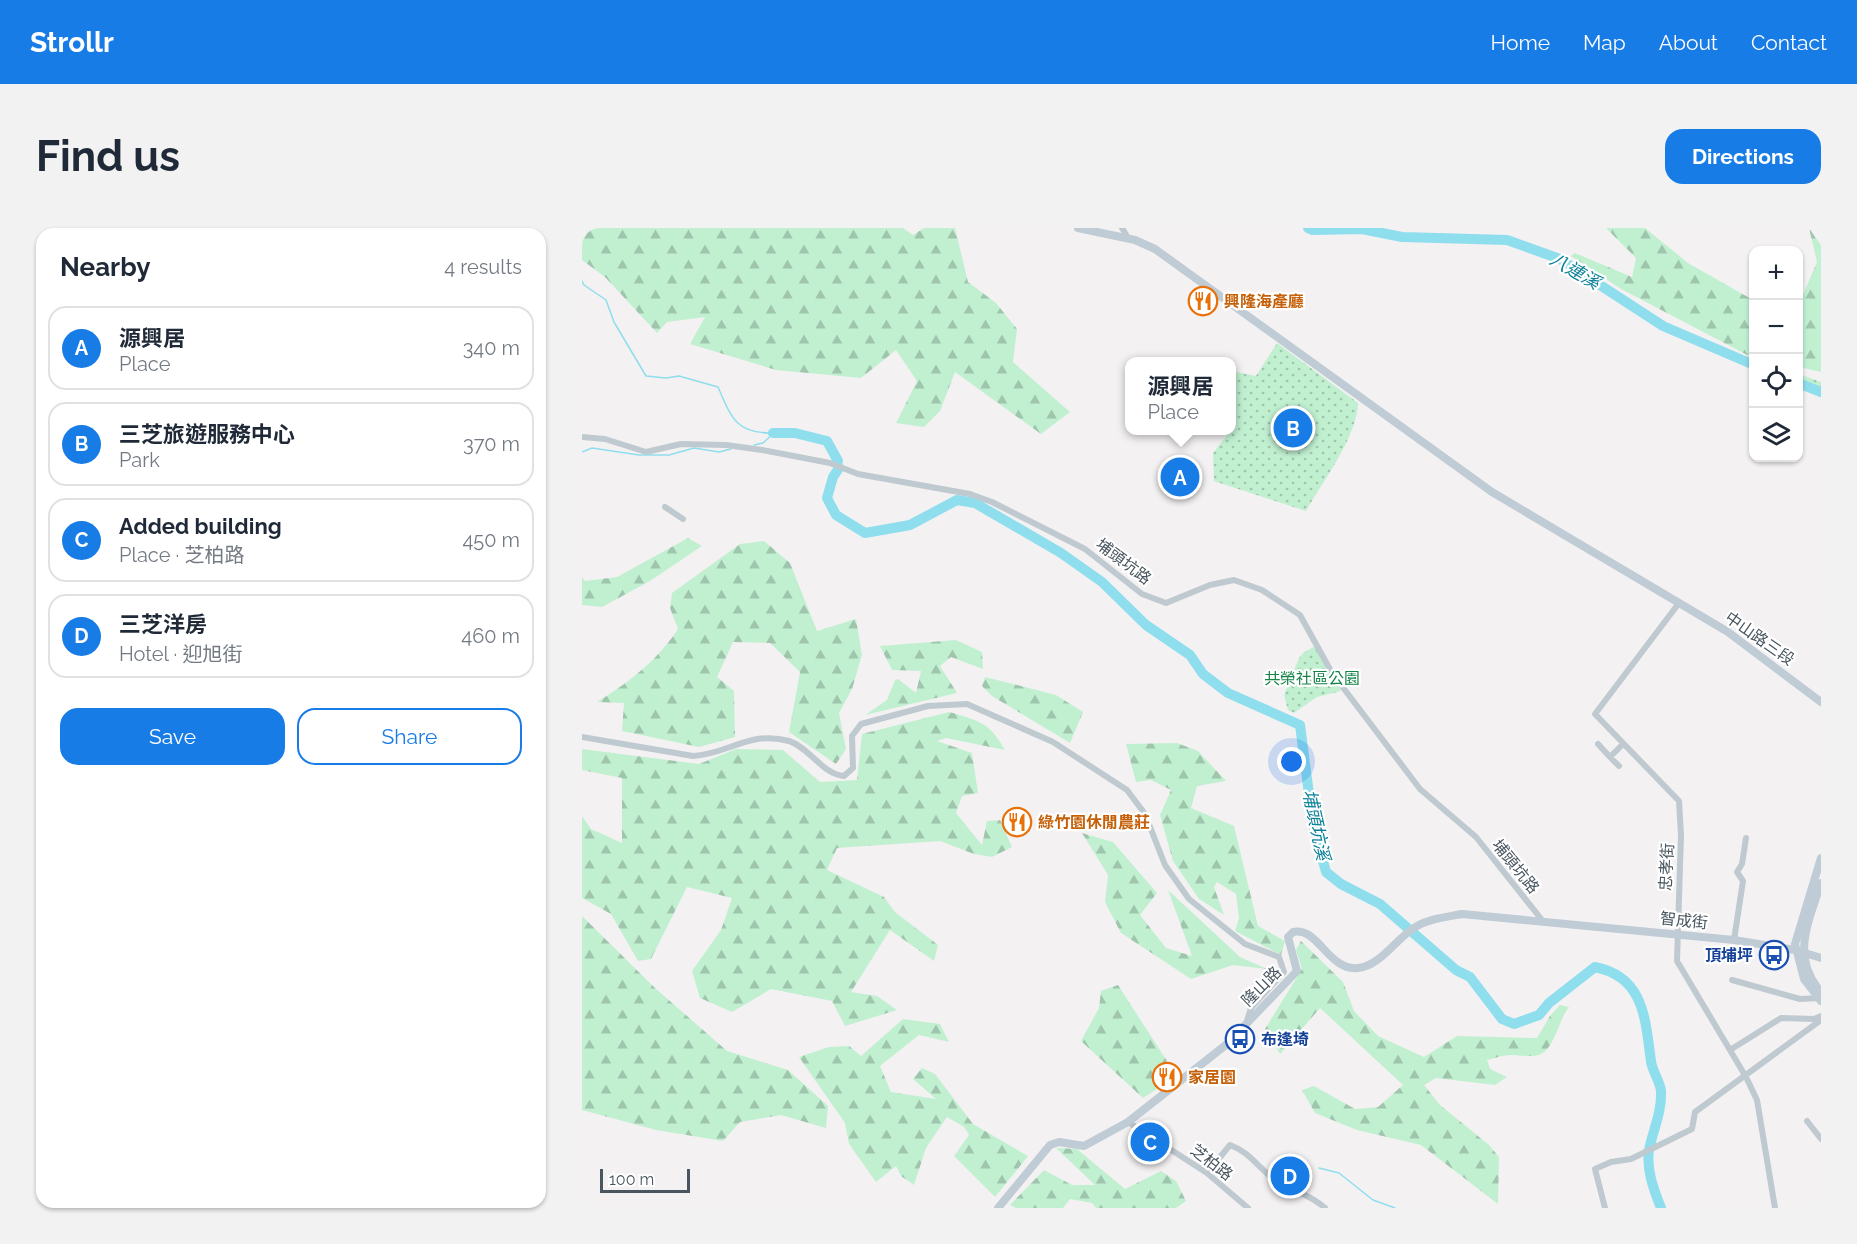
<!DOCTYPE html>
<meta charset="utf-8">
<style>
:root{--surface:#fff;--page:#f2f2f3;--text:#1f2937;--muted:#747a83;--line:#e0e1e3;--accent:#187ce7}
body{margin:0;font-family:Raleway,"Noto Sans TC",sans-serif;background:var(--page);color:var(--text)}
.controls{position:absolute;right:18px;top:18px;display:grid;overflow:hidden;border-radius:12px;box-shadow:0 2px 4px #0004}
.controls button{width:54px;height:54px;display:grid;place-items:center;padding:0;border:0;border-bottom:2px solid var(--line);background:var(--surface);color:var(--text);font:30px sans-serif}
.scale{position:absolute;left:18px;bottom:15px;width:90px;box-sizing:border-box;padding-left:6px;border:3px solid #49565f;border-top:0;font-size:16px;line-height:21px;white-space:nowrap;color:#49565f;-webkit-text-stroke:4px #fff;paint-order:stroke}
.you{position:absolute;left:710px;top:534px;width:21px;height:21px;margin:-15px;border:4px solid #fff;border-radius:50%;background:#1a73e8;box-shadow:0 0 0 9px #1a73e833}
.badge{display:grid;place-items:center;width:39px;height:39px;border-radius:50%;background:var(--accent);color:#fff;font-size:20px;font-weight:700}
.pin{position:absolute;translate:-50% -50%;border:3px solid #fff;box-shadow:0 2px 6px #0006}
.popup{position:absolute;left:543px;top:129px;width:111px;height:78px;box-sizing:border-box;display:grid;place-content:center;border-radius:12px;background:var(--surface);filter:drop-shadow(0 2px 4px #0005);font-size:20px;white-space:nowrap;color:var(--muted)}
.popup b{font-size:22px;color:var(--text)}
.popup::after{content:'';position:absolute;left:50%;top:100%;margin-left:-12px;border:12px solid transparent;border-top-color:var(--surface)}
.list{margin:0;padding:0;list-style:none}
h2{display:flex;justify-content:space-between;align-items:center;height:78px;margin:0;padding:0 24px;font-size:26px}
h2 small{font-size:20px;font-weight:400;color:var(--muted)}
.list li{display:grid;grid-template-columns:39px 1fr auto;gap:18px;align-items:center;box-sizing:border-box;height:84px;margin:0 12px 12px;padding:0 12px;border:2px solid var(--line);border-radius:18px}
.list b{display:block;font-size:22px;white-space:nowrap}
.list p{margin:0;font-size:20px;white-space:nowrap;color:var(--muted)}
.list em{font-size:20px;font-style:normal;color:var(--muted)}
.actions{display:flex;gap:12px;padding:18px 24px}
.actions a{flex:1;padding:14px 0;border:2px solid var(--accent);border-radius:18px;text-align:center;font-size:21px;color:var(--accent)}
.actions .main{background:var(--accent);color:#fff}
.icon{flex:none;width:33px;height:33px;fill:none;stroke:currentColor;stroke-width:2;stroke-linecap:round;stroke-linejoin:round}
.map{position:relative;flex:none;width:1239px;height:980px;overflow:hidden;border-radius:18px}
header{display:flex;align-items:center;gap:36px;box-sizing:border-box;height:84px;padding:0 30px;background:var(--accent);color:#fff}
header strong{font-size:28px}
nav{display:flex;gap:33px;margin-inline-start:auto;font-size:21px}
.intro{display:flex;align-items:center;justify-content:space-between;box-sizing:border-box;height:144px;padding:0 36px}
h1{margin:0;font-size:42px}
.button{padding:15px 27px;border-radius:18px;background:var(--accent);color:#fff;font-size:21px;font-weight:700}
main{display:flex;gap:36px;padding:0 36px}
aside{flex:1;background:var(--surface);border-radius:18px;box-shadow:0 2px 4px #0004}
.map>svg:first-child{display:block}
.forest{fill:url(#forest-firs)}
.park{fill:url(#park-dots)}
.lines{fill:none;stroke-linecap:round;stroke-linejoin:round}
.stream{stroke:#8edeed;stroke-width:1.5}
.river{stroke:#8edeed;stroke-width:10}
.street{stroke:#bfc9d0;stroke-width:6}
.secondary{stroke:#bfcbd5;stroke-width:8}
.labels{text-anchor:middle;stroke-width:4.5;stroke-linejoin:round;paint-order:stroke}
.food-label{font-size:16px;font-weight:bold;fill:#c56008;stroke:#fff;text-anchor:start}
.street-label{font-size:16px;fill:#49565f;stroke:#fff}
.park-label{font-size:16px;fill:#178348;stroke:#fff}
.transit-label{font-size:16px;font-weight:bold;fill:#164399;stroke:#fff;text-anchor:end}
.water-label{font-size:18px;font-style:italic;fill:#0c8198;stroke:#fff}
</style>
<header>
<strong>Strollr</strong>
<nav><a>Home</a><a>Map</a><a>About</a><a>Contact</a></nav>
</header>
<div class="intro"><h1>Find us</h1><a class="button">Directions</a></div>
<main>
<aside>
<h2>Nearby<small>4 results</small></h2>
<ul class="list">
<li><span class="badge">A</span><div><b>源興居</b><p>Place</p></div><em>340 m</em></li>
<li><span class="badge">B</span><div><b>三芝旅遊服務中心</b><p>Park</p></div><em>370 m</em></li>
<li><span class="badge">C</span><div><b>Added building</b><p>Place · 芝柏路</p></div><em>450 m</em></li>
<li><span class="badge">D</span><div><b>三芝洋房</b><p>Hotel · 迎旭街</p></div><em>460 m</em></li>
</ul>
<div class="actions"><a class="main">Save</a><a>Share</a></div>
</aside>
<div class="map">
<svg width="1239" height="980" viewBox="0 0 1239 980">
<defs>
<pattern id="forest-firs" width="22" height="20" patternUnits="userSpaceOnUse" patternTransform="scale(1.5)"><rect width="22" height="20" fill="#c1f0d1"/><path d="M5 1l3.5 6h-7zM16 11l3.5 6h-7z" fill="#9fc5ad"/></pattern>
<pattern id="park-dots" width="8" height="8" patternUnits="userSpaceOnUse" patternTransform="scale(1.5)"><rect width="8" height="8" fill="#c1f0d1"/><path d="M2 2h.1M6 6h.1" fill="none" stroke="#9fc5ad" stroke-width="1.8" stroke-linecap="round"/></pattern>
</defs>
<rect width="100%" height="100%" fill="#f4f1f2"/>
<path class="forest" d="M0,0H321L331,7L342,0H373L386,54L414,75L435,101L431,134L488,184L459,206L373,144L358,183L342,199L314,195L335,153L314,122L279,150L194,142L108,116L123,89L85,94L75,105L23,49L0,32Z
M1024,0H1063L1106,35L1171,72V130L1039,61L989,28L993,25L1050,49L1054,30Z
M1227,0L1239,17V144L1217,139V76L1235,34Z
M106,310L120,318L68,353L20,379L0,377V349L3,353L35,349Z
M182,313L208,335L235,403L274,391L280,427L270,461L257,485L264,521L254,536L207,504L218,444L188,415L151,414L135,449L152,463L153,509L117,519L40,503L42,475L15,474C46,455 76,432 96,401L88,380L90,365L158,316Z
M374,412L400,424L401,441L369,429L358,438L375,465L283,487L305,472L313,452L316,451L334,465L339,443L310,442L298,418Z
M403,449L474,467L501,484L488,515L410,468L400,458Z
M367,484C398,493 407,494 423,522L364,510L355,513L390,525L396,565L380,568L374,585L400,617L405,593L418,592L430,619L410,629L392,626L358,613L255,620L245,642L302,669L313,684L356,717L352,733L308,702L269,764L295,768L315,782L263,798L250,773L189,761L150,784L118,770L110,743L139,702L150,670L105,659L69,731L56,733L29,686L0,670V588L9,601L40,615V550L0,542V521L117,536L154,521L201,522L238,554L275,552L280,506Z
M595,515L616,523L644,553L615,558L609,580L652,598L676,698L703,713L699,727L653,703L657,690L654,666L635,654L632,659L642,687L617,671L591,633L578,587L589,562L569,552L554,554L544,516Z
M500,605L531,614L575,665L558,687L584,720L610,728L586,662L658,729L685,741L651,737L609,751L539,705L523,674L526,647Z
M0,688L73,760L145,823L206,842L246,878L244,900L199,887L158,894L141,913L74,902L0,882Z
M719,713L761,754L772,783L796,808L842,829L875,808L955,810L968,788L978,777L987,779C978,791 976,805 968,817C959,833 944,827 929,827C921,827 913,830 905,832L908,841L925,849L913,857L854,850L842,857L858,877L907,917L917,929L916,976L839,917L775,902L733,885L720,862L732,858L773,881L796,879L821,857L738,780L698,826L683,801L720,741L714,722Z
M536,757L585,833L570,843L575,861L561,870L499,813L517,780L519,763Z
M321,791L358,796L367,814L337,807L298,838L309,864L354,871L331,851L340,840L353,846L391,896L446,928L413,969L372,928L387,907L382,899L365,889L344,920L332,957L319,948L314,938L294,954L267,916L263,895L217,829L247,819L267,818L279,828Z
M474,920L495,921L543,961L579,943L594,953L604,973L594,980H514L510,975L488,971L481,980H434L428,977L462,942L490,957H513Z"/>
<path class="park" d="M695,115L776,175C775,209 741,253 724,283L632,253L631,225L653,197L649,176V143L674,148Z
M1217,146L1239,154V169L1217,160Z
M733,418L759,463L735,469L712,485L706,482L702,467L717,430L721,425Z"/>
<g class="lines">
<path class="stream" d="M0,53L2,57L24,72L32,94L64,148L84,150L97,148L136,159C149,189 154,206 191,205
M172,217L181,215L191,206
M0,224L10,220L57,227H87L112,220L137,224L149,221
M737,940L757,945L791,972L813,980"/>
<path class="river" d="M726,0L731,2L780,1L820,9L925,12L978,31L1081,98L1172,137
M1216,155L1239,164
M191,205H213L245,213L256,233
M257,240L251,249L245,270L254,287L283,305L328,297L375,272L393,275L479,325L520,354L564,397L608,427L621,446L646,465L718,497L731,597L744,644L759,656L798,676L874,742L888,749L920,791L932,796L957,787L967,775L1013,739C1063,749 1063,792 1069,833C1070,843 1078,853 1079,863C1080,884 1071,902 1067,922C1064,942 1072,962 1079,980"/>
<path class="street" d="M540,0L546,10
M0,209L23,211L64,224L99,216L144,217L180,222L248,235L276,246L388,266L410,274L503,321L560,366L584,375L628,357L652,352L680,362L718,387L750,445L838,561L894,609L960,692
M83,279L101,291
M1097,375L1013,486L1097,573L1099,607L1095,733L1164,849L1175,872L1193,980
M0,509L111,528C147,526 168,502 207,513C227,519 241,547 262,548L271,540L270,508L279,496L346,478L385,476L471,514L545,562L563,586L583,637L607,671L663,716L697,729L702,744L669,780L665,793
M1016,516L1028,529
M1037,538L1028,529L1041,516
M1152,712L1161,653L1155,644L1160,636L1164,610
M1150,752L1218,771L1239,770
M1148,822L1199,790L1232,791L1239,788
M1225,893L1239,911
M546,894L625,945L666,980
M625,945L648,917C668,924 676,940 693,952C710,963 728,966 743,980
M1023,980L1013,941L1029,934L1049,931L1110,901L1113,884L1239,792"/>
<path class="secondary" d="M496,0L553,12L573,21L910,264L1146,404L1239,474
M1239,630L1213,716L1222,751L1239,773
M1239,655C1227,693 1208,729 1239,764
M416,980L468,917L477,914L502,918L546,894L645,816L715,743L706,709L711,704C736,698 746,743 776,740C799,738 816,708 835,698C849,690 865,689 880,686L1152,712L1213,722L1239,730"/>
</g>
<defs>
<g id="restaurant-ring" transform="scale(1.5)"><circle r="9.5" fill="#fff" stroke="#e8710a" stroke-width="1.5"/><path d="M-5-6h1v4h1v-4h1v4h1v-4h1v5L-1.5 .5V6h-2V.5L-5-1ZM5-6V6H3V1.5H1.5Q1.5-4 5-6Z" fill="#e8710a"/></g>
<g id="bus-ring" transform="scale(1.5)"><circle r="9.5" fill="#fff" stroke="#1a4fb4" stroke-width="1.5"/><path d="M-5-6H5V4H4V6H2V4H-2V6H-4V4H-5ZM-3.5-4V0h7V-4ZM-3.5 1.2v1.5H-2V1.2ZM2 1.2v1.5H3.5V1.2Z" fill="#1a4fb4"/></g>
</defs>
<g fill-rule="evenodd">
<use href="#restaurant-ring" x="621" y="73"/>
<use href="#restaurant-ring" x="435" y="594"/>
<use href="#bus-ring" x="1192" y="727"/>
<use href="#bus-ring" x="658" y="811"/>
<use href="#restaurant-ring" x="585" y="849"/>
</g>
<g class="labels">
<g class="food-label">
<text x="642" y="79">興隆海產廳</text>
<text x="456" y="600">綠竹園休閒農莊</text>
<text x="606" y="855">家居園</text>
</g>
<g class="street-label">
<text transform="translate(542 333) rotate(37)" y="6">埔頭坑路</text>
<text transform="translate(1178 410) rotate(35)" y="6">中山路三段</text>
<text transform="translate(934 638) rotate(51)" y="6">埔頭坑路</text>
<text transform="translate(1084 639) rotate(-87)" y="6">忠孝街</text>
<text transform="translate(1102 692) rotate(6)" y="6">智成街</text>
<text transform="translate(679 758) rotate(-45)" y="6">隆山路</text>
<text transform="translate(630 934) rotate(37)" y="6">芝柏路</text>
</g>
<g class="park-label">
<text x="730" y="456">共榮社區公園</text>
</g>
<g class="transit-label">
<text x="1171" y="733">頂埔坪</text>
<text x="679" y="817" text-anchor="start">布逢埼</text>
</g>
<g class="water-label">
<text transform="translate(993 43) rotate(30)" y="6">八連溪</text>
<text transform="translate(734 597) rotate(78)" y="6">埔頭坑溪</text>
</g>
</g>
</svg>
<div class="controls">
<button>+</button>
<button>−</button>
<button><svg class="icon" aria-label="locate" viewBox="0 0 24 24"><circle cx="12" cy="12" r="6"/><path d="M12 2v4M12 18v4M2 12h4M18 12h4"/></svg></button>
<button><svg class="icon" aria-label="layers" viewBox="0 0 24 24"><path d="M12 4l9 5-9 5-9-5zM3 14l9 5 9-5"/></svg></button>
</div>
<div class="scale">100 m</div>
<div class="you"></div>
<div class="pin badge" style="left:598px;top:249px">A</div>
<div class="popup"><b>源興居</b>Place</div>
<div class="pin badge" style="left:711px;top:200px">B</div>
<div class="pin badge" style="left:568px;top:914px">C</div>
<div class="pin badge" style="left:708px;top:948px">D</div>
</div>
</main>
